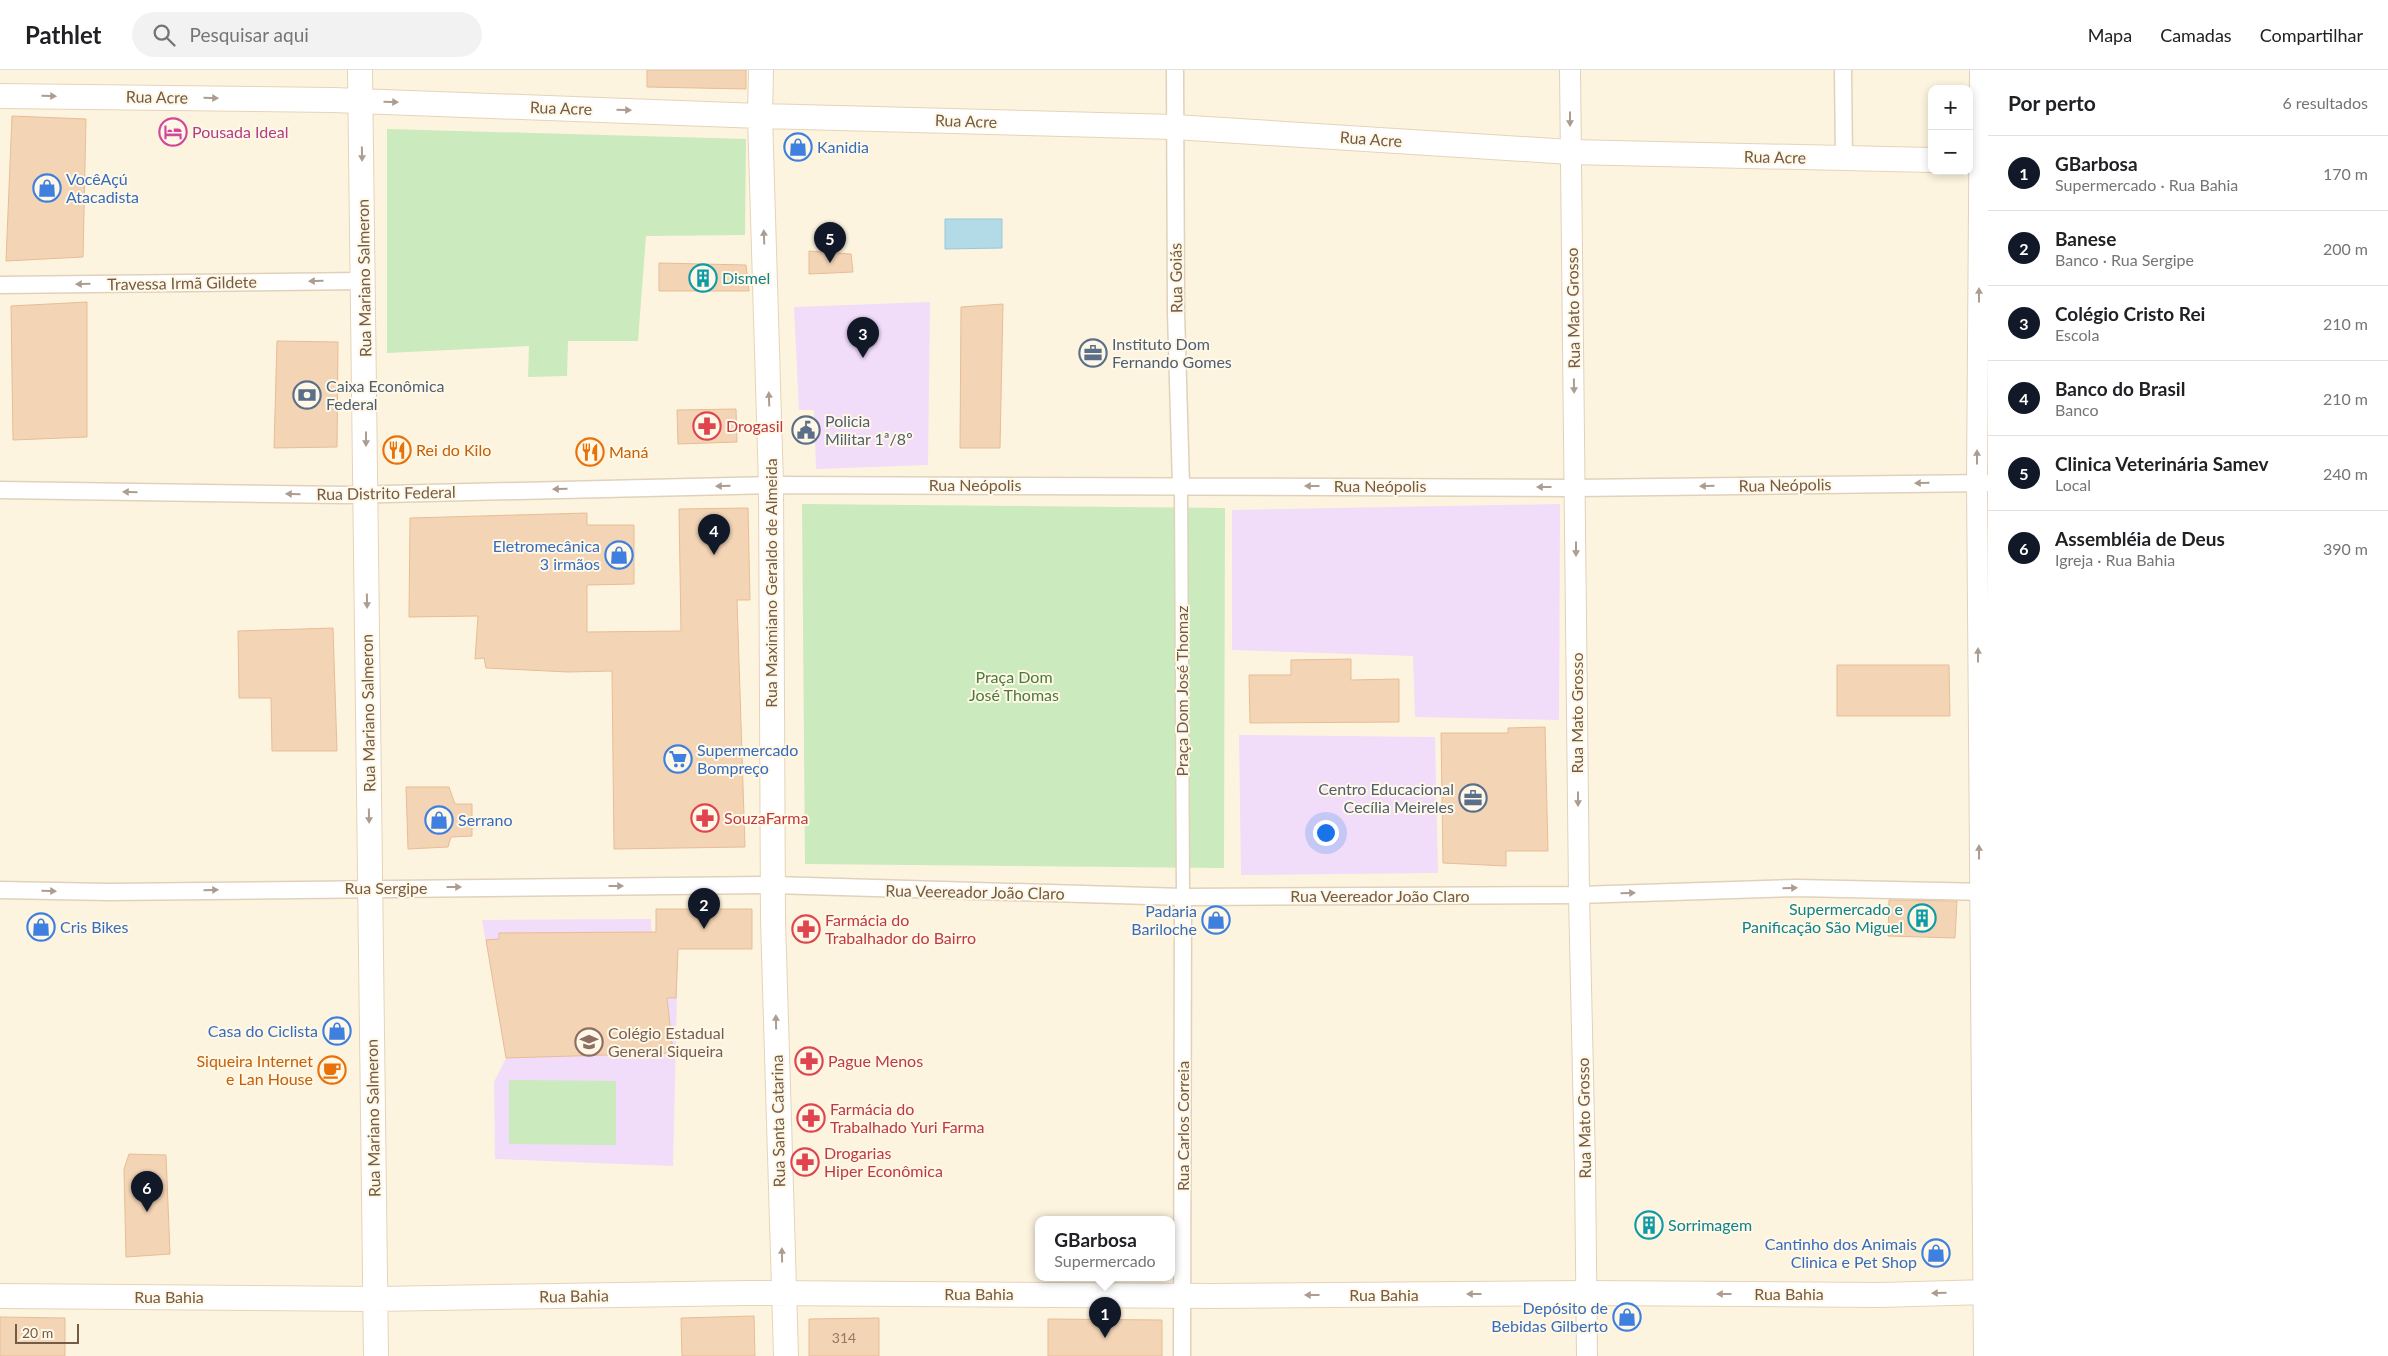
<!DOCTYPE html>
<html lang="pt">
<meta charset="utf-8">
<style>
:root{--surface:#fff;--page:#f2f2f2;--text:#202124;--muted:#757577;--line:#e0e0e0;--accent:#111827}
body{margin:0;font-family:Lato,sans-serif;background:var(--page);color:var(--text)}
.controls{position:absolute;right:15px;top:15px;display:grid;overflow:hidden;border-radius:10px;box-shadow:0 2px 8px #0003}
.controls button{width:45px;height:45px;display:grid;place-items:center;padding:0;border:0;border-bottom:1px solid var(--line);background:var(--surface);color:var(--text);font:25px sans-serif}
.scale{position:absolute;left:15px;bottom:12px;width:64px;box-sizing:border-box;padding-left:5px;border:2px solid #745b46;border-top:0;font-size:14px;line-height:18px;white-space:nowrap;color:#745b46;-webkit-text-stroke:4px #fff8e6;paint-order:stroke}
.you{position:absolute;left:1325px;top:762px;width:18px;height:18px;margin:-12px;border:4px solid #fff;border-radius:50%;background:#1a73e8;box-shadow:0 0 0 8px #1a73e833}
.badge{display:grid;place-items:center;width:32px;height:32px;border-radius:50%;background:var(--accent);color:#fff;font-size:16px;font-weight:700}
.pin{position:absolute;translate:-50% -41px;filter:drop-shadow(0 1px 2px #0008)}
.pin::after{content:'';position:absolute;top:26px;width:18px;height:15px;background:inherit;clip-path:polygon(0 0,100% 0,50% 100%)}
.popup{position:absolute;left:1035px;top:1146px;width:140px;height:65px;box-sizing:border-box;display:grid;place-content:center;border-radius:10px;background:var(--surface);filter:drop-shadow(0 1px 4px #0005);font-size:16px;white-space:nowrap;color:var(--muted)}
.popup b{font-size:19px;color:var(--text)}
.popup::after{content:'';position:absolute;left:50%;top:100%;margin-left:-10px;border:10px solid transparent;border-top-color:var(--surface)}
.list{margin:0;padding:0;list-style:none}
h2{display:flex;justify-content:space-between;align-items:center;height:65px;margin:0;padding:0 20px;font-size:21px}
h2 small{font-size:16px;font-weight:400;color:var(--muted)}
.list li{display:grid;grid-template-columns:32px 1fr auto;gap:15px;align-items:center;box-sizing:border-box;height:75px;padding:0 20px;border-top:1px solid var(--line)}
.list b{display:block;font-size:19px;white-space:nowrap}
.list p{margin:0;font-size:16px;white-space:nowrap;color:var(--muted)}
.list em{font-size:16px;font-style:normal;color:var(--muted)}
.icon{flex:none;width:28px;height:28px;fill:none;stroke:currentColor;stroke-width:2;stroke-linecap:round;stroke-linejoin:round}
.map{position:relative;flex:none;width:1988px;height:1286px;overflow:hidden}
header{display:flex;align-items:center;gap:30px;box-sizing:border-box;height:70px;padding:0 25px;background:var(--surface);border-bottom:1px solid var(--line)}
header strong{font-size:24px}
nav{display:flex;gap:28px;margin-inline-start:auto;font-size:18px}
.search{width:350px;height:45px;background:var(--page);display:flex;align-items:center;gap:12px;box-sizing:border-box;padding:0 18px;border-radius:28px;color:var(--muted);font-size:19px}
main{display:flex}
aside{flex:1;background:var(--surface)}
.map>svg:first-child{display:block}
.education{fill:#f1dcf9}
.green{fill:#cbeabd}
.water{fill:#b3dae7;stroke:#99c8d9}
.building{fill:#f3d4b5;stroke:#e7bd95}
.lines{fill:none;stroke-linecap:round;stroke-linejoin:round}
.pedestrian-casing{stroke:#e1d1bb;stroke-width:15}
.minor-casing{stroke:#e1d1bb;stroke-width:19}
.tertiary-casing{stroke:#e1d1bb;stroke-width:22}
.secondary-casing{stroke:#e6d3b8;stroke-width:26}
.pedestrian{stroke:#fff;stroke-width:12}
.minor{stroke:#fff;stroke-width:16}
.tertiary{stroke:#fff;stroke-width:20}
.secondary{stroke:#fff;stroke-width:24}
.oneway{fill:#ac9d90}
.labels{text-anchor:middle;stroke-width:4;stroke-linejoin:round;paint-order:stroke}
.number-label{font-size:14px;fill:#947962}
.street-label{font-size:16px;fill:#745b46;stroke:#fff8e6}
.hotel-label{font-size:16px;fill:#b23c85;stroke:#fff8e6;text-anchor:start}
.shop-label{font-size:16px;fill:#366cbe;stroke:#fff8e6;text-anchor:start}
.culture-label{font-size:16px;fill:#0d838f;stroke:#fff8e6;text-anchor:start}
.service-label{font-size:16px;fill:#4e5e75;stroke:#fff8e6;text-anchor:start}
.health-label{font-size:16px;fill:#be3a42;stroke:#fff8e6;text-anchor:start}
.food-label{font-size:16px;fill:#c56008;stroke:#fff8e6;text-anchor:start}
.park-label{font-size:16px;fill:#497a3d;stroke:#fff8e6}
.education-label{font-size:16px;fill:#785e54;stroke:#fff8e6;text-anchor:start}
</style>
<header>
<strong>Pathlet</strong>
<div class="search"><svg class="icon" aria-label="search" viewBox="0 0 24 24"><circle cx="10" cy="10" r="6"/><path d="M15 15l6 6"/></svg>Pesquisar aqui</div>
<nav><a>Mapa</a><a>Camadas</a><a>Compartilhar</a></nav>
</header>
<main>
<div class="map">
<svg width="1988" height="1286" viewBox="0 0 1988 1286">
<rect width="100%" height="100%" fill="#fdf4df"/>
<path class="education" d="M930,232L928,395L816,399L814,340H799L794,237Z
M1560,434L1559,650L1415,647L1413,586L1232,580V440Z
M1239,665L1435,667L1438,803L1241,805Z
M651,849L652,879H678L673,1096L495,1089L494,1012L506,988L482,850Z"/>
<path class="green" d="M387,59L746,69L745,165L646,166L638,271H568L567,306L528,307L529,276L387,283Z
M802,434L1225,438L1224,798L805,794Z
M509,1010L616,1011V1075L509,1074Z"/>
<path class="water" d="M945,149H1002V178L945,179Z"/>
<path class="building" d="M647,0H746V19L647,17Z
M12,46L86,49L83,187L6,191Z
M809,181L851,184L853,202L809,204Z
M659,193L746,195L749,221H659Z
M87,232V367L13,370L11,236Z
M1003,234L1000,378H960L961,237Z
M277,271L338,272L337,377L274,378Z
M736,339L737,372L678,374L677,340Z
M748,438L750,530H737L745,777L614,779L612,601L568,602L486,598L484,588L475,589L478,546L409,547L410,448L587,443V455H634V514L587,515V562L681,561L679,439Z
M333,558L337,681H272L271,628H239L238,561Z
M1351,589V610L1399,609V652L1250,653L1249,605H1291V590Z
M1837,595H1949L1950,646H1837Z
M1545,657L1548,781H1506V796L1443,793L1441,663H1508V658Z
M406,717H449L455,734H472V766L451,767L448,777L408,779Z
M1889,830L1957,831L1955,868L1888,866Z
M656,839H752V879H678L676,928H667L673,983L506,988L486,870L499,869V863L656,862Z
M129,1084L166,1085L170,1184L126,1187L124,1099Z
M754,1246L755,1286H682L681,1248Z
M0,1247L65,1248V1286H0Z
M879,1248V1286H809V1249Z
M1048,1249L1162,1250V1286H1048Z"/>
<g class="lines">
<g class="pedestrian-casing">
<path id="pedestrian" d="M1181,416L1183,827"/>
</g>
<g class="minor-casing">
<path id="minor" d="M1175,0L1176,242L1181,416
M1843,0L1844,88
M0,215L364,211
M0,420L344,425L771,415L1576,418L1988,413
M0,820L109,822L773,815L1183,827L1579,825L1797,818L1988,822
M1182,1286L1183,827"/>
</g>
<g class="tertiary-casing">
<path id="tertiary" d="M1570,0L1579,825L1585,1097L1587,1286
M1980,0L1977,413L1984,1286"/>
</g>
<g class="secondary-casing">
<path id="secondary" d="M360,0L376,1286
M761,0L760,46L771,415L773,850L786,1286
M0,26L332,30L760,46L1175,57L1570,82L1932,90
M1969,91H1988
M0,1226L375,1229L746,1223L1212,1226L1586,1223L1879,1225L1988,1222"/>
</g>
<use href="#pedestrian" class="pedestrian"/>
<use href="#minor" class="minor"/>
<use href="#tertiary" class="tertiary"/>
<use href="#secondary" class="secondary"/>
</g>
<defs><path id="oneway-solid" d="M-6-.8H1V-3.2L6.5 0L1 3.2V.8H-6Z" transform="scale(1.25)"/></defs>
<g class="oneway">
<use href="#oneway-solid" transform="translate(49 26) rotate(1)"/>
<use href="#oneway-solid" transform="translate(211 28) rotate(1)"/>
<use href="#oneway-solid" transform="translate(391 32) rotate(2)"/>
<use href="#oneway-solid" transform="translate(624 40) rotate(2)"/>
<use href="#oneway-solid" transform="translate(1570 49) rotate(90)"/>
<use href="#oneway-solid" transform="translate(362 84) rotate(89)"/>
<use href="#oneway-solid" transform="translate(764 167) rotate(-92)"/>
<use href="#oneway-solid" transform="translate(316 211) rotate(179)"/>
<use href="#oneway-solid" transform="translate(83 214) rotate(179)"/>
<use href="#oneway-solid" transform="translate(1979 225) rotate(-90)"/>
<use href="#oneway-solid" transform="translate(1574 316) rotate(89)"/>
<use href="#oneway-solid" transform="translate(769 329) rotate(-92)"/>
<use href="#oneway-solid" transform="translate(366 369) rotate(90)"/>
<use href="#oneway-solid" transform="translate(1977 387) rotate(-90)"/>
<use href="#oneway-solid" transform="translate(1922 413) rotate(179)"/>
<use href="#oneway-solid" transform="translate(723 416) rotate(179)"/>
<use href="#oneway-solid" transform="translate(1312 416) rotate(-180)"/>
<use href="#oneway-solid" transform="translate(1707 416) rotate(179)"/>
<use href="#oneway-solid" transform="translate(1544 417) rotate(-180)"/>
<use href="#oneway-solid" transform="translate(560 419) rotate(179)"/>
<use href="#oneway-solid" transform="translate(130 422) rotate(-179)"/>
<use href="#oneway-solid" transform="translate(293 424) rotate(-179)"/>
<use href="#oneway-solid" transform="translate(1576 479) rotate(90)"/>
<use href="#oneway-solid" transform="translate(367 531) rotate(89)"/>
<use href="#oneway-solid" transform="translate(1978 585) rotate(-90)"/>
<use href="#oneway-solid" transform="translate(1578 729) rotate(90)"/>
<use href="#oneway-solid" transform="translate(369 746) rotate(89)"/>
<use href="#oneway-solid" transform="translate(1979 782) rotate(-90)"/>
<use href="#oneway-solid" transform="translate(616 816)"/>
<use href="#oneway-solid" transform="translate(454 817)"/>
<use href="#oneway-solid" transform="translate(1790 818) rotate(-2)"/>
<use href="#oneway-solid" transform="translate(211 820) rotate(-1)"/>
<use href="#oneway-solid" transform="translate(49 821) rotate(1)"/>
<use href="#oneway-solid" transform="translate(1628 823) rotate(-2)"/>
<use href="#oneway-solid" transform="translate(776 952) rotate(-91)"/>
<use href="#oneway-solid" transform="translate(782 1185) rotate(-91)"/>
<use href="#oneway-solid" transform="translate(1939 1223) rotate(178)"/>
<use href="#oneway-solid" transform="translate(1474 1224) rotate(180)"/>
<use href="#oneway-solid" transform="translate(1724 1224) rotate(-180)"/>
<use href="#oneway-solid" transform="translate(1312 1225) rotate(180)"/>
</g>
<defs>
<g id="hotel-ring" transform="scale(1.4375)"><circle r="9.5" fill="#fff8e6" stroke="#d1479c" stroke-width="1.5"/><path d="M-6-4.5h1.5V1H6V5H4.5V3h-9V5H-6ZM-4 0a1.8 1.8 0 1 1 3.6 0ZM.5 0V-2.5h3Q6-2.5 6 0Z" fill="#d1479c"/></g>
<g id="shop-ring" transform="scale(1.4375)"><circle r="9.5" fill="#fff8e6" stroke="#3f7fe0" stroke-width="1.5"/><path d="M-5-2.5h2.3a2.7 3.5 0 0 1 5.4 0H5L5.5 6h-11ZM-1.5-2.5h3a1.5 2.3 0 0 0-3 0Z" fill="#3f7fe0"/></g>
<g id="building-ring" transform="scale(1.4375)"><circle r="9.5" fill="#fff8e6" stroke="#0f9aa8" stroke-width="1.5"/><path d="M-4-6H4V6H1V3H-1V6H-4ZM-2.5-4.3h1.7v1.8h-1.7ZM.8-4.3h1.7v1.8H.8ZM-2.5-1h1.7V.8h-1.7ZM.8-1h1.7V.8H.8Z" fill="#0f9aa8"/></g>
<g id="office-ring" transform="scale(1.4375)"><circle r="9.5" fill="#fff8e6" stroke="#5c6f8a" stroke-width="1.5"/><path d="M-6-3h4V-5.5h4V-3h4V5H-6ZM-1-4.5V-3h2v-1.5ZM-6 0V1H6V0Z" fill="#5c6f8a"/></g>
<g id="bank-ring" transform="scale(1.4375)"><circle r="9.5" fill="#fff8e6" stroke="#5c6f8a" stroke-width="1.5"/><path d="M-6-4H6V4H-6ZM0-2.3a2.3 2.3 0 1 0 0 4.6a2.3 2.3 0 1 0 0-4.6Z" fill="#5c6f8a"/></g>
<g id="pharmacy-ring" transform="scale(1.4375)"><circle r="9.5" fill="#fff8e6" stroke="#e0444e" stroke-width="1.5"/><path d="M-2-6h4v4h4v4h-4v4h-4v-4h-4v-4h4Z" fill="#e0444e"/></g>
<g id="civic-ring" transform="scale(1.4375)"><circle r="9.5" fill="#fff8e6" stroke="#5c6f8a" stroke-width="1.5"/><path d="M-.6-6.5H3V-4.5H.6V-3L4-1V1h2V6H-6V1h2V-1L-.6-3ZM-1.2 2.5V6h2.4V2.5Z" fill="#5c6f8a"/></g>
<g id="restaurant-ring" transform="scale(1.4375)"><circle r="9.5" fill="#fff8e6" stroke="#e8710a" stroke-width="1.5"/><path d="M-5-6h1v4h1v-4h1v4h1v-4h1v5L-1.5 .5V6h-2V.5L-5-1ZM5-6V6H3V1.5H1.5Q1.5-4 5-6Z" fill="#e8710a"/></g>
<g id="supermarket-ring" transform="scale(1.4375)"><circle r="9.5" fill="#fff8e6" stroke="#3f7fe0" stroke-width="1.5"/><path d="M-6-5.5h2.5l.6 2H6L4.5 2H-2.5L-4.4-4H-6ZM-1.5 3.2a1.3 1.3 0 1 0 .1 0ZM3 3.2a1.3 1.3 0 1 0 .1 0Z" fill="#3f7fe0"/></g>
<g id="school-ring" transform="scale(1.4375)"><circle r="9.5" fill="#fff8e6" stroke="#8d6e63" stroke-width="1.5"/><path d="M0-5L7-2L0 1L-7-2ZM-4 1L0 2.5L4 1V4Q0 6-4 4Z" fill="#8d6e63"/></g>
<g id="cafe-ring" transform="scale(1.4375)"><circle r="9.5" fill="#fff8e6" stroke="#e8710a" stroke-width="1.5"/><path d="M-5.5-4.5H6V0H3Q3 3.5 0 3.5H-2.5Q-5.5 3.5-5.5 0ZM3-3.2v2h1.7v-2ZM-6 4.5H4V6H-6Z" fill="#e8710a"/></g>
</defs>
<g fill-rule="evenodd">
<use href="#hotel-ring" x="173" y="62"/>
<use href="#shop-ring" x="798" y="77"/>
<use href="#shop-ring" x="47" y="118"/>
<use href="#building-ring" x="703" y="208"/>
<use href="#office-ring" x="1093" y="283"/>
<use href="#bank-ring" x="307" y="325"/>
<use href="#pharmacy-ring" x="707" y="356"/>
<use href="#civic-ring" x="806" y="360"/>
<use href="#restaurant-ring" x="397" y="380"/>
<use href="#restaurant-ring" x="590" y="382"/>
<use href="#shop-ring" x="619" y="485"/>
<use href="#supermarket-ring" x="678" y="689"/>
<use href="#office-ring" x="1473" y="728"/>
<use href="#pharmacy-ring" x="705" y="748"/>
<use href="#shop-ring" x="439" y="750"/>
<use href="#building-ring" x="1922" y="848"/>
<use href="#shop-ring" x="1216" y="850"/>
<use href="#shop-ring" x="41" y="857"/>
<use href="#pharmacy-ring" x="806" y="859"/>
<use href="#shop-ring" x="337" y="961"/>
<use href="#school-ring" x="589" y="972"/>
<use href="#pharmacy-ring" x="809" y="991"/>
<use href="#cafe-ring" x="332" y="1000"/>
<use href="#pharmacy-ring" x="811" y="1048"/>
<use href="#pharmacy-ring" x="805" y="1092"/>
<use href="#building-ring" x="1649" y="1155"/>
<use href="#shop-ring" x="1936" y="1183"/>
<use href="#shop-ring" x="1627" y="1247"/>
</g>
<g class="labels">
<g class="number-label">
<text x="844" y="1273">314</text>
</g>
<g class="street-label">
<text transform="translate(157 27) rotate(1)" y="6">Rua Acre</text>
<text transform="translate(561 38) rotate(2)" y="6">Rua Acre</text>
<text transform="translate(966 51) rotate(2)" y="6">Rua Acre</text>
<text transform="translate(1371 69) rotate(4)" y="6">Rua Acre</text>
<text transform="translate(1775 87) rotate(1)" y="6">Rua Acre</text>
<text transform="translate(364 208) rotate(-91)" y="6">Rua Mariano Salmeron</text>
<text transform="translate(1176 208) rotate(-91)" y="6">Rua Goiás</text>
<text transform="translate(182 213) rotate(-1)" y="6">Travessa Irmã Gildete</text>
<text transform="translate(1573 238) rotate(-91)" y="6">Rua Mato Grosso</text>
<text x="975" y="421">Rua Neópolis</text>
<text transform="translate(1785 415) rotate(-1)" y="6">Rua Neópolis</text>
<text x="1380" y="422">Rua Neópolis</text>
<text transform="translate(386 423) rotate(-1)" y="6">Rua Distrito Federal</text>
<text transform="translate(771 513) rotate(-90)" y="6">Rua Maximiano Geraldo de Almeida</text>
<text transform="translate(1182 621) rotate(-90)" y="6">Praça Dom José Thomaz</text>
<text transform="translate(368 643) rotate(-91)" y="6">Rua Mariano Salmeron</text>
<text transform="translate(1577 643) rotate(-90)" y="6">Rua Mato Grosso</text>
<text x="386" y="824">Rua Sergipe</text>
<text transform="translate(975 822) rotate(1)" y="6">Rua Veereador João Claro</text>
<text x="1380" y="832">Rua Veereador João Claro</text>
<text transform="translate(373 1048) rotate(-91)" y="6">Rua Mariano Salmeron</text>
<text transform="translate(1584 1048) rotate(-91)" y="6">Rua Mato Grosso</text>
<text transform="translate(778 1051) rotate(-91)" y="6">Rua Santa Catarina</text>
<text transform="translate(1183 1056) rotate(-90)" y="6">Rua Carlos Correia</text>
<text x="979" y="1230">Rua Bahia</text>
<text x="1789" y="1230">Rua Bahia</text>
<text x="1384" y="1231">Rua Bahia</text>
<text transform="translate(574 1226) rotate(-1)" y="6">Rua Bahia</text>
<text x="169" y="1233">Rua Bahia</text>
</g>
<g class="hotel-label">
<text x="192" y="68">Pousada Ideal</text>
</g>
<g class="shop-label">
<text x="817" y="83">Kanidia</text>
<text x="66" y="115">VocêAçú<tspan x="66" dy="18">Atacadista</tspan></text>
<text x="600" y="482" text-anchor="end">Eletromecânica<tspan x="600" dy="18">3 irmãos</tspan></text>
<text x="697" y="686">Supermercado<tspan x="697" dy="18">Bompreço</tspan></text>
<text x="458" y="756">Serrano</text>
<text x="1197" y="847" text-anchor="end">Padaria<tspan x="1197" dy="18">Bariloche</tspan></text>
<text x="60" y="863">Cris Bikes</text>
<text x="318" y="967" text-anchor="end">Casa do Ciclista</text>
<text x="1917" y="1180" text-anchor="end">Cantinho dos Animais<tspan x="1917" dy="18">Clinica e Pet Shop</tspan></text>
<text x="1608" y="1244" text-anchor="end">Depósito de<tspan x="1608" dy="18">Bebidas Gilberto</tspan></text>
</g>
<g class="culture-label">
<text x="722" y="214">Dismel</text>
<text x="1903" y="845" text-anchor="end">Supermercado e<tspan x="1903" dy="18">Panificação São Miguel</tspan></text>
<text x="1668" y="1161">Sorrimagem</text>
</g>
<g class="service-label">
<text x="1112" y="280">Instituto Dom<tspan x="1112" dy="18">Fernando Gomes</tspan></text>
<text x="326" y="322">Caixa Econômica<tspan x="326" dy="18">Federal</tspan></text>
<text x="825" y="357">Policia<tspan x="825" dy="18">Militar 1ª/8º</tspan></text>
<text x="1454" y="725" text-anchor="end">Centro Educacional<tspan x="1454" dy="18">Cecília Meireles</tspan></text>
</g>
<g class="health-label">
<text x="726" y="362">Drogasil</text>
<text x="724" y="754">SouzaFarma</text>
<text x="825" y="856">Farmácia do<tspan x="825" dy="18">Trabalhador do Bairro</tspan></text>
<text x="828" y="997">Pague Menos</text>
<text x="830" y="1045">Farmácia do<tspan x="830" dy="18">Trabalhado Yuri Farma</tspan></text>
<text x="824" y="1089">Drogarias<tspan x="824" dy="18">Hiper Econômica</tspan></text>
</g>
<g class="food-label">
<text x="416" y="386">Rei do Kilo</text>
<text x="609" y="388">Maná</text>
<text x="313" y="997" text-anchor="end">Siqueira Internet<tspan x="313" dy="18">e Lan House</tspan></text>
</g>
<g class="park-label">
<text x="1014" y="613">Praça Dom<tspan x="1014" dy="18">José Thomas</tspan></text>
</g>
<g class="education-label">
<text x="608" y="969">Colégio Estadual<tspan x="608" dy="18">General Siqueira</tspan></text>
</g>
</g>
</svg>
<div class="controls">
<button>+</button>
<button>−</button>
</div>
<div class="scale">20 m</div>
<div class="you"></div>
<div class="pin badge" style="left:1105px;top:1268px">1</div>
<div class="popup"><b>GBarbosa</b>Supermercado</div>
<div class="pin badge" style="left:704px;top:859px">2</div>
<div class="pin badge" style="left:863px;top:288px">3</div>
<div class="pin badge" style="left:714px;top:485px">4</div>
<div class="pin badge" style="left:830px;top:193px">5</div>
<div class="pin badge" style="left:147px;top:1142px">6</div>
</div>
<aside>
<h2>Por perto<small>6 resultados</small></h2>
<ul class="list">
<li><span class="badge">1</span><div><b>GBarbosa</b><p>Supermercado · Rua Bahia</p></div><em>170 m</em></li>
<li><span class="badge">2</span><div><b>Banese</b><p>Banco · Rua Sergipe</p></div><em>200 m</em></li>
<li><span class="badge">3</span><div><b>Colégio Cristo Rei</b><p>Escola</p></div><em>210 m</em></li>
<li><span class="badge">4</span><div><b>Banco do Brasil</b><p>Banco</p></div><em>210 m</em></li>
<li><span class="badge">5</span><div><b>Clinica Veterinária Samev</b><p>Local</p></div><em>240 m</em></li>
<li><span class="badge">6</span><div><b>Assembléia de Deus</b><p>Igreja · Rua Bahia</p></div><em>390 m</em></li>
</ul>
</aside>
</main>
